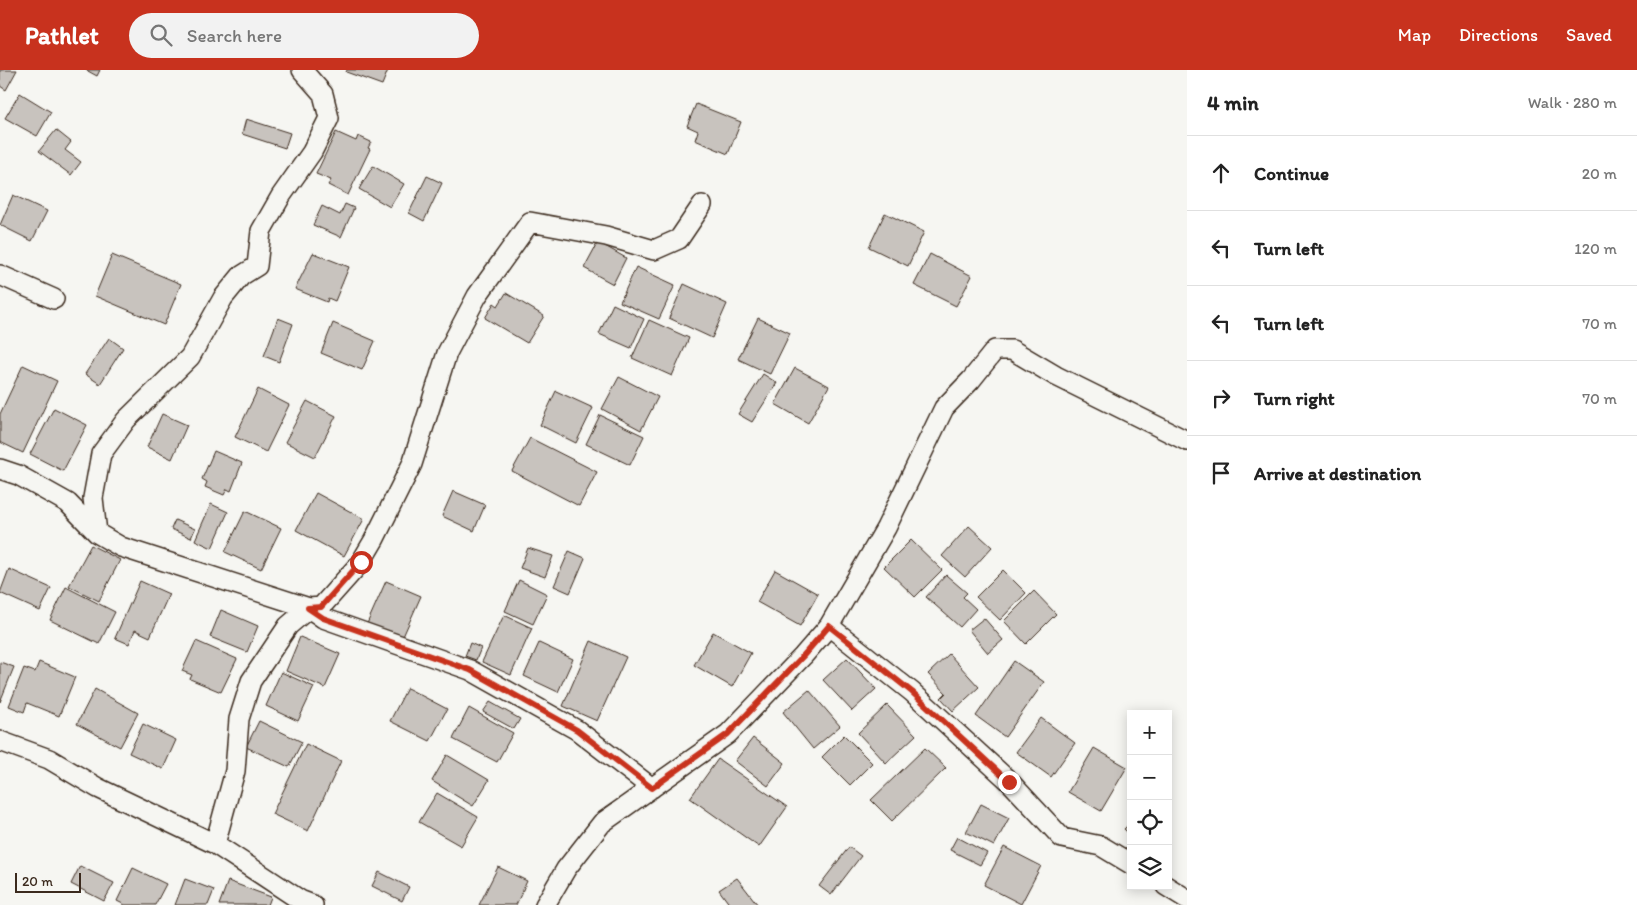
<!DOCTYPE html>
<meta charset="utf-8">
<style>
:root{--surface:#fff;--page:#f2f2f2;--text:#222;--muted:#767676;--line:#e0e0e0;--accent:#c8321e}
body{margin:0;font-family:Itim,sans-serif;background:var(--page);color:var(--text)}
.controls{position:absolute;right:15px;bottom:15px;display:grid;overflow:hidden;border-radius:0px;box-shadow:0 2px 12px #0003}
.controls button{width:45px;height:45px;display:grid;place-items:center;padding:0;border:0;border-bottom:1px solid var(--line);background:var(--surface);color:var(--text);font:25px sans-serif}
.scale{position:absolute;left:15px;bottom:12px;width:66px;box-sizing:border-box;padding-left:5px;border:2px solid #3b2a1e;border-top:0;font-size:14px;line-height:18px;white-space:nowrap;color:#3b2a1e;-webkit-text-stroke:4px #f6f6f2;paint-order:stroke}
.stop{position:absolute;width:15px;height:15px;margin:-11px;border:4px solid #c8321e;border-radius:50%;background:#fff}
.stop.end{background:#c8321e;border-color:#fff;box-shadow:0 1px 5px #0008}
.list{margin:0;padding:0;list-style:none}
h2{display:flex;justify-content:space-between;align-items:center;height:65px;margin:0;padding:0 20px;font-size:21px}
h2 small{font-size:16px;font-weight:400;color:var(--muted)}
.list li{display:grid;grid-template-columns:32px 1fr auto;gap:15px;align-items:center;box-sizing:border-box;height:75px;padding:0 20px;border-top:1px solid var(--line)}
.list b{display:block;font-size:19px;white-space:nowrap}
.list em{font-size:16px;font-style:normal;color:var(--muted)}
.icon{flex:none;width:28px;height:28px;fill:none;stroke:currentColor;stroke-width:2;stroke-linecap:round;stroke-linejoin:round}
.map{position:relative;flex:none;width:1187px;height:835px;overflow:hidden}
header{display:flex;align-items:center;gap:30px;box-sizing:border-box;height:70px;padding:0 25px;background:var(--accent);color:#fff}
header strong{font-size:24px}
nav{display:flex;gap:28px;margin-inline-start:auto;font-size:18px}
.search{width:350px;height:45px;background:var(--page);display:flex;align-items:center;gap:12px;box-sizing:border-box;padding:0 18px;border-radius:28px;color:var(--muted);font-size:19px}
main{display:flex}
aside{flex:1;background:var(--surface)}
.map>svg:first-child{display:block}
.building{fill:#c8c3be;stroke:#3b2a1e}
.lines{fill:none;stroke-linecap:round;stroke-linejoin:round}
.minor-casing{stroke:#3b2a1e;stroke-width:22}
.minor{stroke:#f6f6f2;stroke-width:19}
.route{stroke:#c8321e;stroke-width:6}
</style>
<header>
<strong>Pathlet</strong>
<div class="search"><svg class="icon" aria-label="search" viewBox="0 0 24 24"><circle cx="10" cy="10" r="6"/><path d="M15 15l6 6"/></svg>Search here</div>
<nav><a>Map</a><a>Directions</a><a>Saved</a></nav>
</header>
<main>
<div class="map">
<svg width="1187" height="835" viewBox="0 0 1187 835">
<rect width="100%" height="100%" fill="#f6f6f2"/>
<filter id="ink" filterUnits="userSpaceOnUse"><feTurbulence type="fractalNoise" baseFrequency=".02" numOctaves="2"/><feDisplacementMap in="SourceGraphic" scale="10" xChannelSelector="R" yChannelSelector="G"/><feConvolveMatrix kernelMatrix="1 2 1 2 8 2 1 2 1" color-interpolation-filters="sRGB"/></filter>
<g filter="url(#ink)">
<path class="building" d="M0,0H17L6,20L0,16Z
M86,0H100L97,6Z
M347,0H388L382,15L346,2Z
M20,23L51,42L37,66L5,48Z
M696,34L741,52L728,84L695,70L698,61L687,56Z
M246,49L290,63L285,78L242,64Z
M56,60L71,72L65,80L81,92L71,105L39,81Z
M336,62L356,71L358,66L371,72L368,78L370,79L348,125L328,115L331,110L316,104Z
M373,96L404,114L390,137L359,119Z
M427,106L442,113L424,151L409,143Z
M13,125L47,141L32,171L0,155Z
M345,134L354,138L341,167L313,155L322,136L340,145Z
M885,143L924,162L908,196L869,177Z
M598,172L626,188L613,214L584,198Z
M313,183L349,197L335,231L328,228L327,232L295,219Z
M930,184L972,206L956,236L914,215Z
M112,185L181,214L164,255L95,226Z
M636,197L675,215L659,249L620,232Z
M684,214L727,234L712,268L669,248Z
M506,223L544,246L527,273L485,248L494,233L498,236Z
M613,234L644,249L631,278L599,264Z
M278,248L293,254L279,292L264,286Z
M758,248L790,263L770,304L738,289Z
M649,250L689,268L672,306L632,288Z
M333,253L375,271L362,300L321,283Z
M109,268L123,278L100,314L85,304Z
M23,295L57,311L23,383L0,372V344Z
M795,298L829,316L808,353L775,334Z
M763,304L777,313L752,352L738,344Z
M619,307L658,327L641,360L602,339Z
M258,319L289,335L266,382L235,367Z
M556,321L593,338L576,373L540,355Z
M307,331L336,346L315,387L285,372Z
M54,338L87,355L63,401L30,384Z
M162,344L187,355L172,389L147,377Z
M600,345L644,366L630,395L586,374Z
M530,368L597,402L579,436L512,401Z
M214,381L242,393L231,421L227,419L224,425L205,417L207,412L202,409Z
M453,421L485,435L474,461L442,446Z
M316,423L364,449L344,486L296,460Z
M211,434L228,442L212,478L195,470Z
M245,441L281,458L261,499L225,482Z
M175,450L195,459L191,468L171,459Z
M969,456L992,477L965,507L942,486Z
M911,470L942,500L915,527L884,497Z
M91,475L120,490L99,531L69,516Z
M528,478L553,486L545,507L520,498Z
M569,481L585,488L570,523L554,516Z
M9,499L51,518L40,541L0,523Z
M775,500L818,524L800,556L757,532Z
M1003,500L1026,523L1000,550L976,527Z
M946,505L967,523L963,527L976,539L960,557L926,527Z
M519,510L547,524L533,554L505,541Z
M140,511L169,524L150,567L135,560L129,574L115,568Z
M386,511L421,526L401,571L366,556Z
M66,517L115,542L99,574L50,550Z
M1034,521L1056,544L1026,574L1004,551Z
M221,540L258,556L247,582L210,567Z
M504,545L532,558L511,605L482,592Z
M984,548L1003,570L988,583L969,560Z
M713,562L751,583L732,617L694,595Z
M300,567L340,584L325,618L286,601Z
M196,571L237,589L221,622L190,609L192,605L182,601Z
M591,571L626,587L597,651L563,636Z
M470,573L481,578L476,590L465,586Z
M539,573L573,589L558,622L524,606Z
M949,584L979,617L953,641L941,628L946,623L928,604Z
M847,588L876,619L852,641L823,610Z
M1014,591L1044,612L1005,667L976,646Z
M0,592L14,597L0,632Z
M39,592L75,607L59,646L27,633L24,642L9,636L24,598L35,602Z
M281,602L314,617L298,651L266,636Z
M407,618L447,639L430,671L390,651Z
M95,619L138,643L120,677L77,654Z
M809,620L840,656L813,679L783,642Z
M490,632L520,649L514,659L483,642Z
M887,635L916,665L886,693L858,663Z
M469,638L513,663L497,692L453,669Z
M1041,648L1075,673L1051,707L1016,682Z
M259,651L302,672L289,697L246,677Z
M143,654L176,670L163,699L129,683Z
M844,665L872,693L850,715L822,687Z
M753,668L785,693L768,716L735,691Z
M306,674L341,691L308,761L272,744Z
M925,678L946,698L892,751L871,730Z
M1094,678L1127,697L1101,741L1068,722Z
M447,685L489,710L473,736L432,711Z
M718,689L787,737L759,777L690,728Z
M437,723L478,747L461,776L419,752Z
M981,734L1009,748L994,776L966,762Z
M1131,752V766L1124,759Z
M957,767L987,783L980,795L950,780Z
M849,777L861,786L831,825L819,816Z
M1004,777L1041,796L1021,834L984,815Z
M80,796L114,813L104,831L71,814Z
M498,797L527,811L516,835H479Z
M133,798L166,814L155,835H125L117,831Z
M379,802L409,817L402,831L372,816Z
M737,808L758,835H730L719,820Z
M185,809L214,820L208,835H175Z
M228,811L271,827L268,835H219Z"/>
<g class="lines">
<g class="minor-casing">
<path id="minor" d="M0,205L54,229
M0,399L18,405L68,433L97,463L121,477L309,538L323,548L470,600L577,660L652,718
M97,463L93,428L101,384L126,350L190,287L223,228L241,206L257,196L261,161L281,126L312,82L329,48L323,24L302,0
M829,556L912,622L1009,711L1062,768L1101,776L1131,794
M0,671L49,689L98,718L215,774L300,830L313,835
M215,774L235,701L239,649L251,611L288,556L309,538L321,537L361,492L374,470L412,394L447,283L477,226L530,152L606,166L654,180L679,169L702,135
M1166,816L1187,829
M545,835L566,799L602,753L728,664L803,586L829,556L886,458L944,338L971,310L995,280H1012L1056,306L1187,371"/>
</g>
<use href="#minor" class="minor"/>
</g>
</g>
<g class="lines" filter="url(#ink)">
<path class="route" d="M361,492L321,537L308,538L323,548L470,600L577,660L652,718L728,664L803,586L829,556L912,622L1009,712"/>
</g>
</svg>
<div class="controls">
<button>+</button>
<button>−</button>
<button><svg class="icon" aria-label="locate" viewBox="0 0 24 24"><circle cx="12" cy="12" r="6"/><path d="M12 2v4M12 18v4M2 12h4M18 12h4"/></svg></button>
<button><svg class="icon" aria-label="layers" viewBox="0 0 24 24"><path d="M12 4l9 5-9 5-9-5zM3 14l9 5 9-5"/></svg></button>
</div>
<div class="scale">20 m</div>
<div class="stop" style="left:361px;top:492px"></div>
<div class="stop end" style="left:1009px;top:712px"></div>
</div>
<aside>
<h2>4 min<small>Walk · 280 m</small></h2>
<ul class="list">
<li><svg class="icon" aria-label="ahead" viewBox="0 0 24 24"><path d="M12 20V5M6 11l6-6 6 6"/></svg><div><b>Continue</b></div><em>20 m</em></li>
<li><svg class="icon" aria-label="left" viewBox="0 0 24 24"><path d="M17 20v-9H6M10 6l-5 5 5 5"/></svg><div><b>Turn left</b></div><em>120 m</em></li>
<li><svg class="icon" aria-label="left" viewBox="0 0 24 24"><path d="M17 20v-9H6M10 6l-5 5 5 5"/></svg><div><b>Turn left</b></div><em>70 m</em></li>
<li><svg class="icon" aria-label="right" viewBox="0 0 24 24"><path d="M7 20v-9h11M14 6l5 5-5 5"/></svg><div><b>Turn right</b></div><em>70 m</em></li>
<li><svg class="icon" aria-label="arrive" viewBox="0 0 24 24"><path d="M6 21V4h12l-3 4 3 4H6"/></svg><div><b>Arrive at destination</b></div></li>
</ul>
</aside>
</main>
